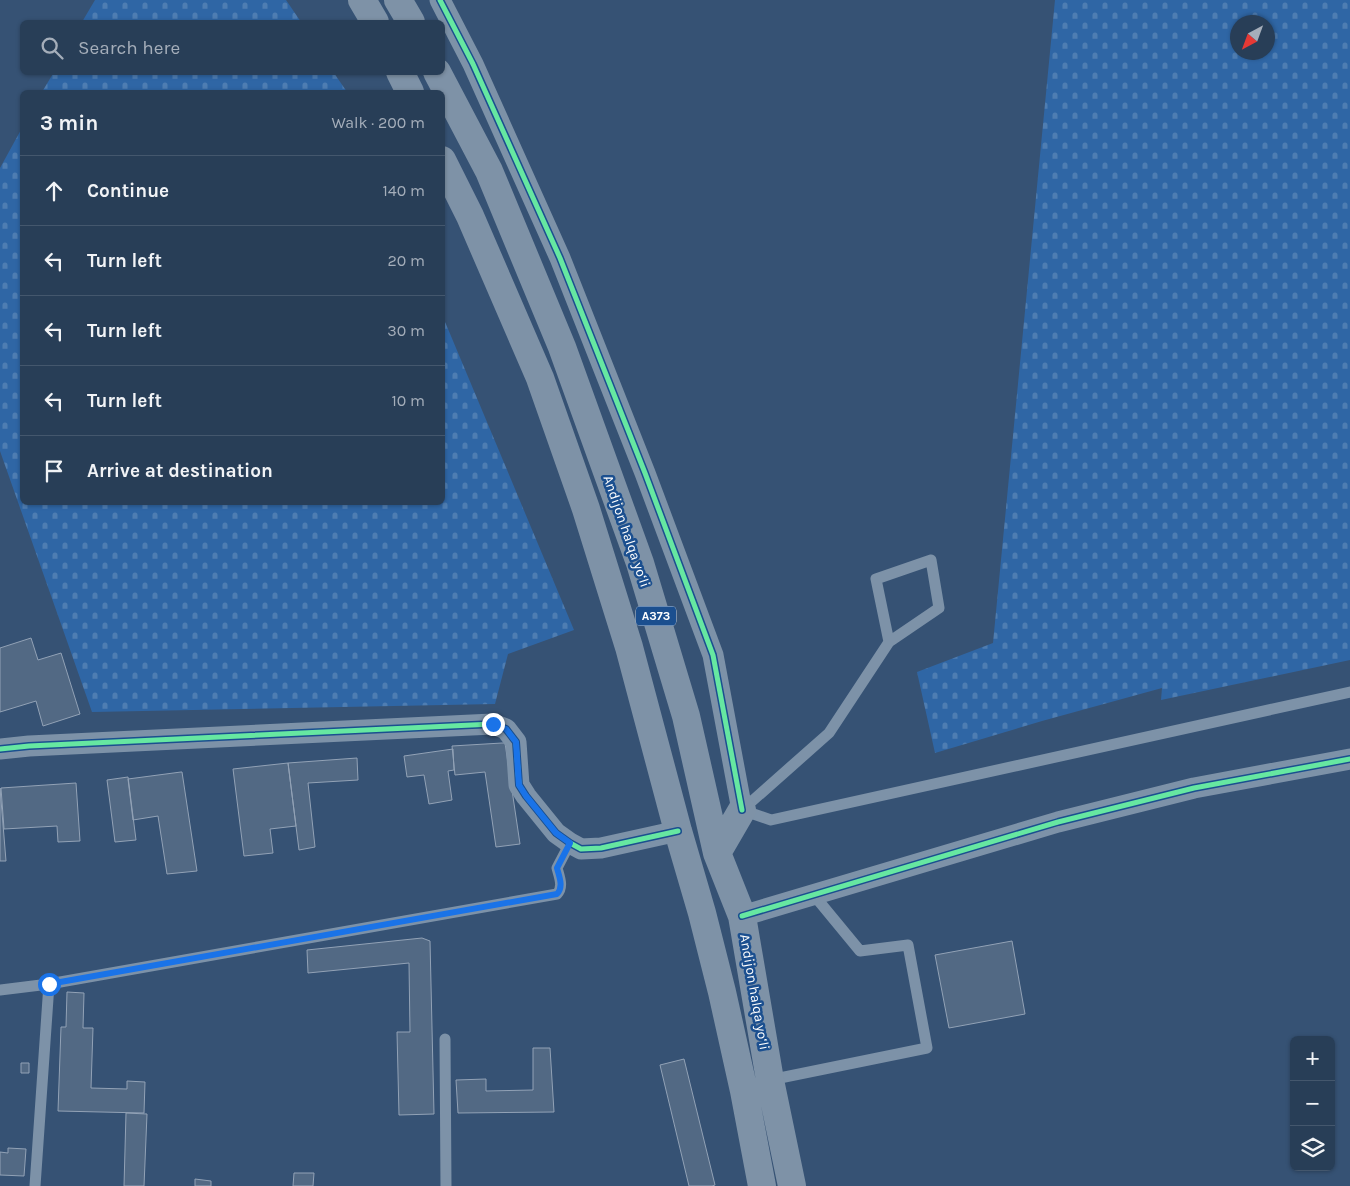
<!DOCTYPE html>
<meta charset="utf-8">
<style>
:root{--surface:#283e57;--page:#30455d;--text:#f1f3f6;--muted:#a5aeba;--line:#44576d}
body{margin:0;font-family:Karla,sans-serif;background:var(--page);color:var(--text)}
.controls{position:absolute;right:15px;bottom:15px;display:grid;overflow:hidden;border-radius:8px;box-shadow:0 1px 4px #0004}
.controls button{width:45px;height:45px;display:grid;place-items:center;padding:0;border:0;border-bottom:1px solid var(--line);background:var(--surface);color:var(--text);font:25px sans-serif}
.compass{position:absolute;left:1230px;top:15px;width:45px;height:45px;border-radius:50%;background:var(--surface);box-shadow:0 1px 4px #0004;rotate:221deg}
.stop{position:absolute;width:15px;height:15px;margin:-11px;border:4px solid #1a73e8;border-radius:50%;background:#fff}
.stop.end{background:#1a73e8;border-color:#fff;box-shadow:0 1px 5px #0008}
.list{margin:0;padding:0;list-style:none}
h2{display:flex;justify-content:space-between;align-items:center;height:65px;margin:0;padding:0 20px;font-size:21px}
h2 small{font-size:16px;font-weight:400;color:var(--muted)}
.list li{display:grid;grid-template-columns:32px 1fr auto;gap:15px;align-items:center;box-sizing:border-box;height:70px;padding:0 20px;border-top:1px solid var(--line)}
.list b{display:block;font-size:19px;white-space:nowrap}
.list em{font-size:16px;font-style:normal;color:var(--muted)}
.icon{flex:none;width:28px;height:28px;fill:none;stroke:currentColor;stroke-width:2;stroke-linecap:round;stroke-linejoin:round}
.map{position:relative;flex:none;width:1350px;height:1186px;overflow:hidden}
.search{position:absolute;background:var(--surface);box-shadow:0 1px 4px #0004;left:20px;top:20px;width:425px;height:55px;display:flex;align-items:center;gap:12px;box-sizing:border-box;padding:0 18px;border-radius:8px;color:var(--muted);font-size:19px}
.panel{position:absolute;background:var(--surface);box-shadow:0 1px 4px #0004;left:20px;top:90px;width:425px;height:415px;border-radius:8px}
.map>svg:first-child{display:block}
.cemetery{fill:url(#cemetery-stones);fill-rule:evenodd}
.building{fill:#526984;stroke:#92a2b6}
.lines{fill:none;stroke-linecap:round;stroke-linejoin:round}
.lane{stroke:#7d92a8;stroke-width:11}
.street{stroke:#7d92a8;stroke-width:21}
.highway{stroke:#7e92a7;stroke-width:28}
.cycleway-casing{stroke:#1b4f8f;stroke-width:8}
.cycleway{stroke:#66e7a1;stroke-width:5}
.route{stroke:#1a73e8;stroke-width:6}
.labels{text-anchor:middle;stroke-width:5;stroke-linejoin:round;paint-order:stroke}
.shield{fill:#1b4f8f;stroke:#bbcadd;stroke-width:1}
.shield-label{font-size:12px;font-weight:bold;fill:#fff}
.street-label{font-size:14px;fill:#fff;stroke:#1b4f8f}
</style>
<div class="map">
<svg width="1350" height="1186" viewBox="0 0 1350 1186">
<defs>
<pattern id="cemetery-stones" width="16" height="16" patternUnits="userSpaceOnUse" patternTransform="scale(1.25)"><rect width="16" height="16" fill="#2f66a5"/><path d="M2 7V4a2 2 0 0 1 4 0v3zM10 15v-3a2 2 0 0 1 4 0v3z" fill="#4e7db2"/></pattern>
</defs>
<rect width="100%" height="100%" fill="#365274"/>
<path class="cemetery" d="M95,0H286L301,22H82Z
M1055,0H1350V660L1161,700L1162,688L1042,721L935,753L917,672L993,643ZM1268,22V52H1238V22Z
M54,72L334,73L347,92H42Z
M22,128V502H442L443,317L574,630L508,654L495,704L92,712L0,451V168Z"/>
<path class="building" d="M31,638L38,660L61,653L80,714L43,726L36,701L0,712V648Z
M502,743H505L520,844L496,847L485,772L455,775L452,746Z
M453,749L454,770L448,771L452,800L429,804L424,775L407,777L404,756Z
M357,758L358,780L308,783L315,847L299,850L288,763Z
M288,763L296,826L270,829L273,853L244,856L233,769Z
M181,772H182L197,871L167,874L158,816L133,820L128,779Z
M128,777L136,840L115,842L107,780Z
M76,783L80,841L58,842L57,826L4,829L1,788Z
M0,788L6,861H0Z
M422,938L430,941L434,1114L399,1115L397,1032H410L409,963L308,973L307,950Z
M1012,941L1025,1014L949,1028L935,955Z
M67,992L84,993L83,1028H93L91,1088L127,1089V1081L145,1082L144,1113L58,1111L61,1027H66Z
M533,1048H550L554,1112L458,1113L456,1080L486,1079V1091L533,1090Z
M684,1059L715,1185L712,1186H689L660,1065Z
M21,1063H29V1073H21Z
M126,1113L147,1114L144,1186H124Z
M8,1148L26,1149L24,1176L0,1175V1152L8,1153Z
M294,1173H314L313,1186H293Z
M195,1179L211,1181V1186H195Z"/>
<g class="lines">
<path class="lane" d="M889,642L939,608L931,560L876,579L889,642L829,733L742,810L771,820L1350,692
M0,990L49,984L557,894C564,887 559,876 557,868L570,843
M445,1039L446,1186
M770,1080L927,1048L908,945L860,951L813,894
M35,1186L49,984"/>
<path class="street" d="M440,0L473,64L560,258L645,473L713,655L742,810
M0,749L29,746L493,724L506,729L516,742L519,785L526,796L556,833L570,843L581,849L601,848L678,831
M742,916L1058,822L1194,788L1350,759"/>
<path class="highway" d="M362,0L375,22
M398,0L411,22
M400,72L410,92
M437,72L489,171L562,347L640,563L686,716L717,853L742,916L770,1080L792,1186
M442,160L470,216L540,378L586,509L629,647L678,831L702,913L722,992L744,1091L762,1186
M717,853L742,810"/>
<g class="cycleway-casing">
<path id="cycleway" d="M440,0L473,64L560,258L645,473L713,655L742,810
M0,749L29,746L493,724L506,729L516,742L519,785L526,796L556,833L570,843L581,849L601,848L678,831
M742,916L1058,822L1194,788L1350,759"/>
</g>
<use href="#cycleway" class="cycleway"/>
</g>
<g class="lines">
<path class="route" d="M49,984L557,894C564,887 559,876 557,868L570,843L556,833L526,796L519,785L516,742L506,729L493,724"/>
</g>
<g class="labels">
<rect class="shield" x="636" y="606.5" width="40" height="19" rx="4"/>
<g class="shield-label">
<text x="656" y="620">A373</text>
</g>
<g class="street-label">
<text transform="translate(627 531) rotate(71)" y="5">Andijon halqa yo‘li</text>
<text transform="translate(755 992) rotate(80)" y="5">Andijon halqa yo‘li</text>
</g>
</g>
</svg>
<div class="controls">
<button>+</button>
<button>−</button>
<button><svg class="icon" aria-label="layers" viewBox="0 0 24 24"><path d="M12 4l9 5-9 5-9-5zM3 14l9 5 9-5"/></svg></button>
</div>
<svg class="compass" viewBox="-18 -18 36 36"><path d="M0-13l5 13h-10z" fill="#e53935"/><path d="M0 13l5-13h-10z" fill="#a5aeba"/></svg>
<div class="stop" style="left:49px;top:984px"></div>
<div class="stop end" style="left:493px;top:724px"></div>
<div class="search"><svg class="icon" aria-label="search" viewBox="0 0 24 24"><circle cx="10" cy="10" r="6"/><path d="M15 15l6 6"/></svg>Search here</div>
<section class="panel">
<h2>3 min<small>Walk · 200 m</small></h2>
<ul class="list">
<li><svg class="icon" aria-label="ahead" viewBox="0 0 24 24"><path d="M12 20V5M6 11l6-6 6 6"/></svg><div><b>Continue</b></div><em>140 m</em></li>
<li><svg class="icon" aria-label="left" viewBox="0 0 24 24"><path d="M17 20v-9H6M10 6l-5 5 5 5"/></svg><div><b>Turn left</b></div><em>20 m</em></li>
<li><svg class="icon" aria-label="left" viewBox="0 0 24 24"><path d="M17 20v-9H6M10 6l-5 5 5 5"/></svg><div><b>Turn left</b></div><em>30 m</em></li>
<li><svg class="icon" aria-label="left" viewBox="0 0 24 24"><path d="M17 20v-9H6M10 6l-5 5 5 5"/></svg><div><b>Turn left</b></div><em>10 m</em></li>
<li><svg class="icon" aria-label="arrive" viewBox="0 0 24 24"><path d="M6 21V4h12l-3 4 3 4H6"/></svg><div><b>Arrive at destination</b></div></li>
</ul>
</section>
</div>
